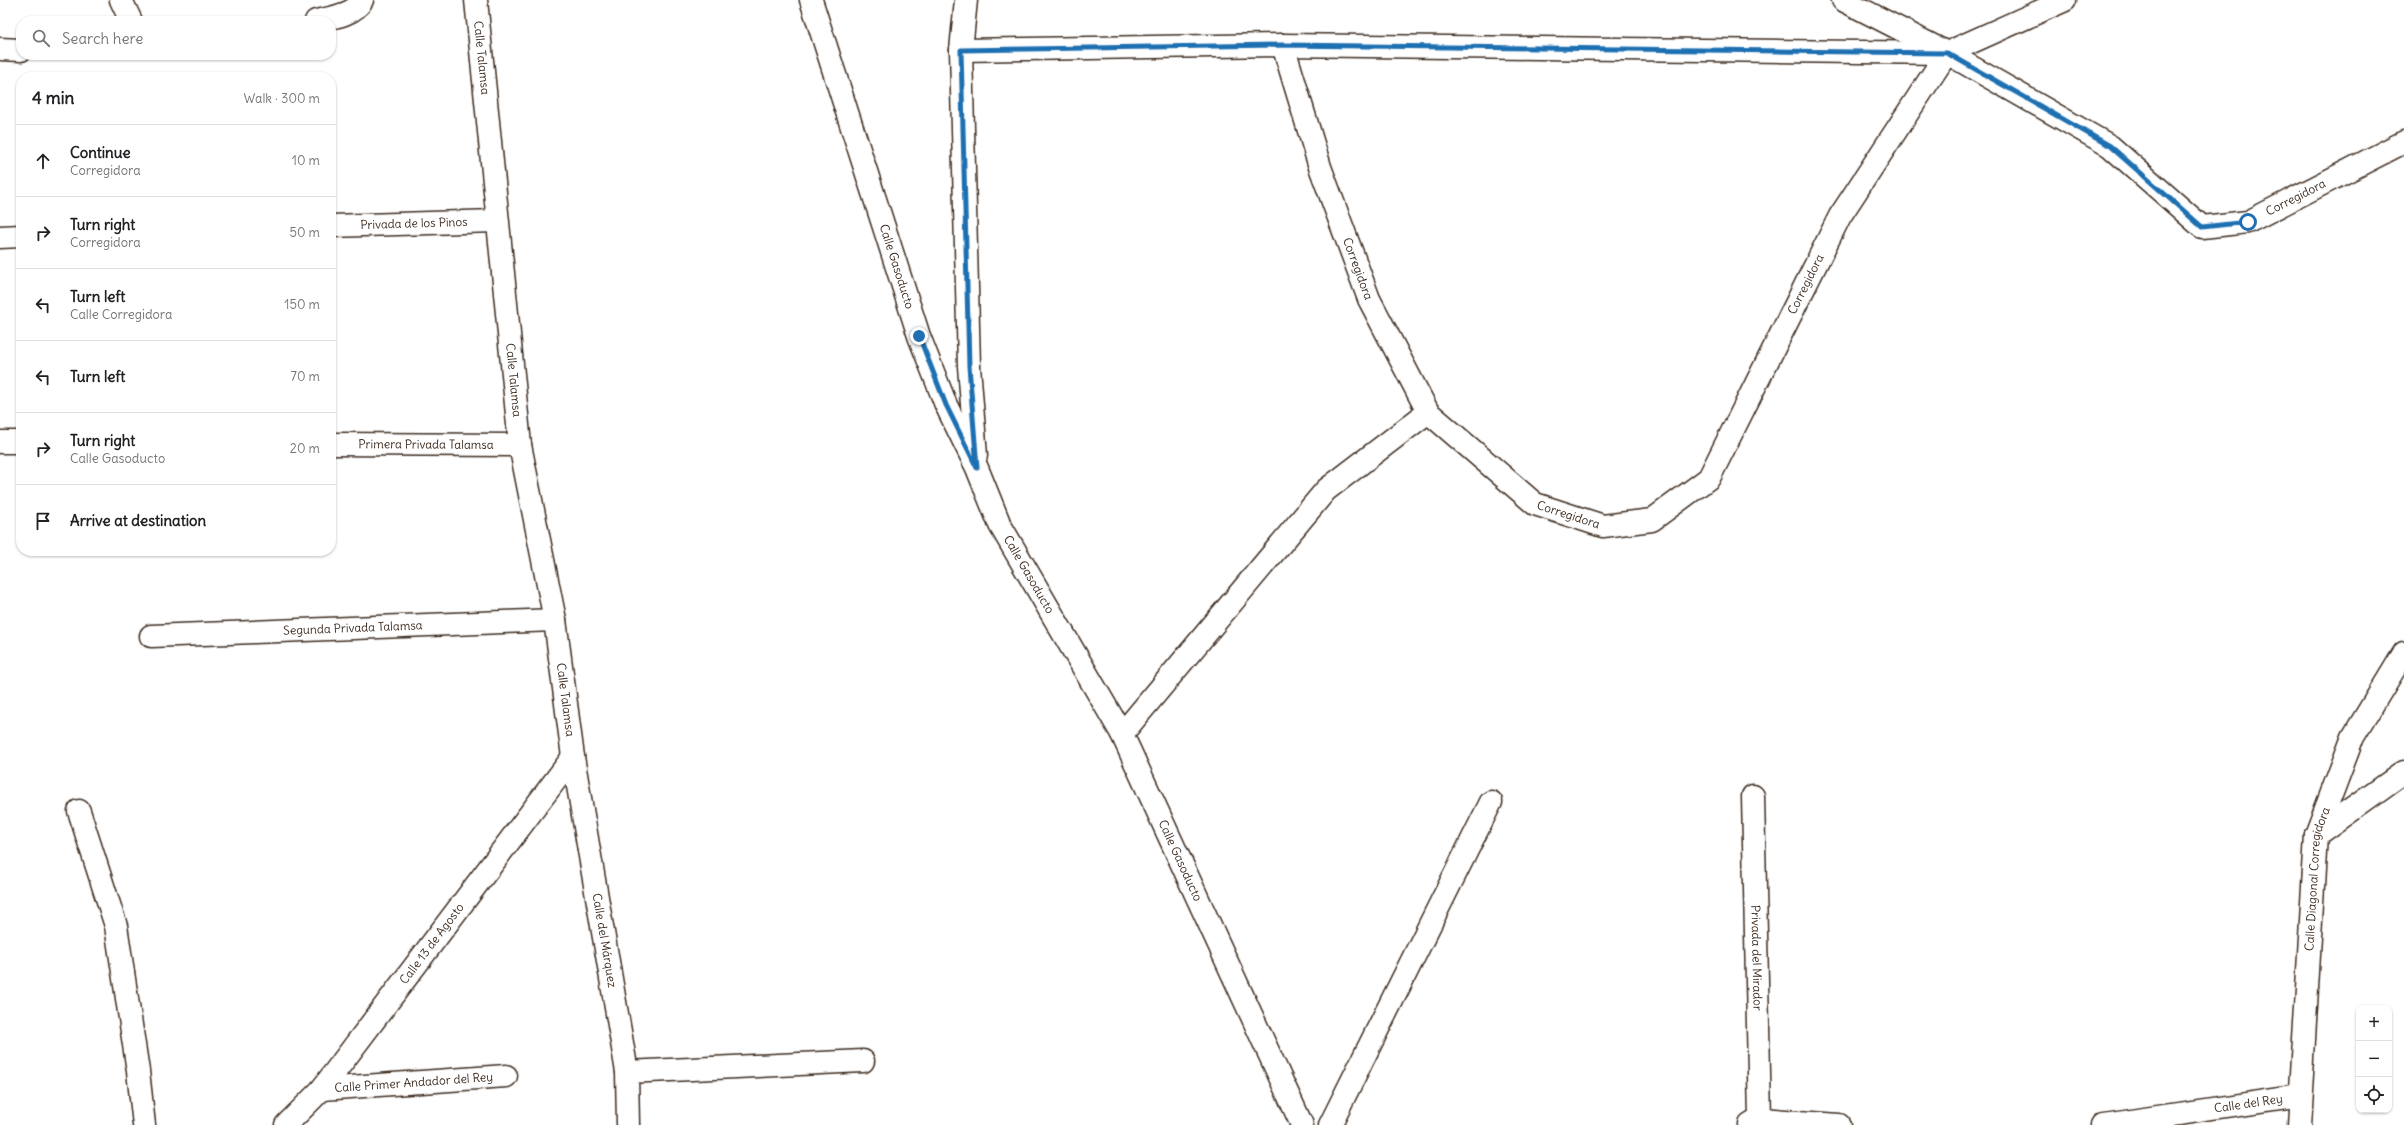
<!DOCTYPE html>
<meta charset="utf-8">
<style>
:root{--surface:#fff;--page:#f6f6f6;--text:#202124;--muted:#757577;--line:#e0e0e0}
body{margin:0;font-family:Delius,sans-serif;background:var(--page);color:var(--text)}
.controls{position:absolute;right:12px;bottom:12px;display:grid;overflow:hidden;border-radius:8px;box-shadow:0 1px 3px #0004}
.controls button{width:36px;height:36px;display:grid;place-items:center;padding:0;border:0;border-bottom:1px solid var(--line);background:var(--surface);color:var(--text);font:20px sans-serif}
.stop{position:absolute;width:12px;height:12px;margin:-9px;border:3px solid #1f6fb2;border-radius:50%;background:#fff}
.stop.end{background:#1f6fb2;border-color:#fff;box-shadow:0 1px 4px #0008}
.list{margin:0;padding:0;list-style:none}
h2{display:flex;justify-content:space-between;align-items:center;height:52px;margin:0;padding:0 16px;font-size:17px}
h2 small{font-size:13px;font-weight:400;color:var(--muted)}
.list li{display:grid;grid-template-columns:26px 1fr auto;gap:12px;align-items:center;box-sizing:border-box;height:72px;padding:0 16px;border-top:1px solid var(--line)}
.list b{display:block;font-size:15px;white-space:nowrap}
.list p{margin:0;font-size:13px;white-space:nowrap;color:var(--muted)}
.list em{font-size:13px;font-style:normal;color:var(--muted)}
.icon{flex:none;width:22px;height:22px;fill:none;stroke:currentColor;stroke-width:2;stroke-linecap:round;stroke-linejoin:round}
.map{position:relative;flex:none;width:2404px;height:1125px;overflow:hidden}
.search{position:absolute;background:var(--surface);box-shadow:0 1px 3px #0004;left:16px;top:16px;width:320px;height:44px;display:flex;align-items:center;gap:10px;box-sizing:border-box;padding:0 14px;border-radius:16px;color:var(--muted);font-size:15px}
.panel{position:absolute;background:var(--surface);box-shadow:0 1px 3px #0004;left:16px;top:72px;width:320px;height:484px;border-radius:16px}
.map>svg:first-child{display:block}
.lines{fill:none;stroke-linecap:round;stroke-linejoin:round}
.street-casing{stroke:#3b2a1e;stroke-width:25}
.street{stroke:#fff;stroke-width:22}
.route{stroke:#1f6fb2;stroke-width:5}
.labels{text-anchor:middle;stroke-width:3;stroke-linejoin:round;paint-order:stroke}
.street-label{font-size:12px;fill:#3b2a1e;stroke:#fff}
</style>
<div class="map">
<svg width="2404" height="1125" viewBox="0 0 2404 1125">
<rect width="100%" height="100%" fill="#fff"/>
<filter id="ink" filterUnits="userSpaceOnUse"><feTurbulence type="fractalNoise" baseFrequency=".025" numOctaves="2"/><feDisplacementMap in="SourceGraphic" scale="8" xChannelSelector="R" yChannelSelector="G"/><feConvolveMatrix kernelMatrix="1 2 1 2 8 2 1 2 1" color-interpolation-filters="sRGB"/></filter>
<g filter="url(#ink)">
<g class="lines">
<g class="street-casing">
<g id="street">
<path d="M121,0L131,21"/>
<path id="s1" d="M476,0L520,445L555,620L573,757L627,1072L628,1125"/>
<path id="s2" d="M811,0L919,336L946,405L977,468L1000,525L1122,734L1302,1125"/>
<path d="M966,0L961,50L969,366L976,456"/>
<path id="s3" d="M1843,0L1947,53L2110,146L2202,227L2248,222L2404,142"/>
<path d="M316,21C330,18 355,15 362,0"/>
<path id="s4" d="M1283,45L1320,167L1369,299L1428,412L1535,504L1603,526L1652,520L1709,478L1840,216L1947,53"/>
<path d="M0,49L21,50"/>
<path d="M961,50L1283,45L1947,53L2065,0"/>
<path id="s5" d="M331,226L496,221"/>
<path d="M0,237L21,236"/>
<path d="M0,442H21"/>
<path id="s6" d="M331,444L520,445"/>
<path id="s7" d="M151,636L555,620"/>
<path d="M1122,734L1326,490L1428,412"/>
<path id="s8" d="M1753,796L1760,1119"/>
<path d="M79,811L116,926L138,1071L144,1125"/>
<path d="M2316,835L2404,772"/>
<path d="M627,1072L863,1061"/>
<path id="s9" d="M322,1089L506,1076"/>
<path id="s10" d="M286,1125L322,1089L573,757"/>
<path d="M1330,1125L1491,802"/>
<path d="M1750,1125L1760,1119L1839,1125"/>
<path id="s11" d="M2103,1125L2300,1096"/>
<path id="s12" d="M2299,1125L2316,835L2353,737L2404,653"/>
</g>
</g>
<use href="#street" class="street"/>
</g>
</g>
<g class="lines" filter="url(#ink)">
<path class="route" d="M919,336L946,405L977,468L969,366L961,50L1283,45L1947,53L2110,146L2202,227L2248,222"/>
</g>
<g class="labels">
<g class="street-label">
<text dy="4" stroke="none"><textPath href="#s1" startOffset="58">Calle Talamsa</textPath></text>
<text dy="4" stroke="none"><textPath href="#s3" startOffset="527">Corregidora</textPath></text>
<text dy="4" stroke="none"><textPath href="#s5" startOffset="83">Privada de los Pinos</textPath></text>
<text dy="4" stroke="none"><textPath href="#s2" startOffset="280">Calle Gasoducto</textPath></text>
<text dy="4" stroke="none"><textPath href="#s4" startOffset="236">Corregidora</textPath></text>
<text dy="4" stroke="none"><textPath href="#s4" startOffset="945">Corregidora</textPath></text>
<text dy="4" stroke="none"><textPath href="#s1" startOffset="382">Calle Talamsa</textPath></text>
<text dy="4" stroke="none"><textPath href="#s6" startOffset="95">Primera Privada Talamsa</textPath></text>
<text dy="4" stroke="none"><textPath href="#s4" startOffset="572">Corregidora</textPath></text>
<text dy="4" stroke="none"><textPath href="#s2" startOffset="616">Calle Gasoducto</textPath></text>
<text dy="4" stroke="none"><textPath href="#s7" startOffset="202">Segunda Privada Talamsa</textPath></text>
<text dy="4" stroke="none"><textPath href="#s1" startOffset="706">Calle Talamsa</textPath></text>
<text dy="4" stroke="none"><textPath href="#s2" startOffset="940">Calle Gasoducto</textPath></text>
<text dy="4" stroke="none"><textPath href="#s12" startOffset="247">Calle Diagonal Corregidora</textPath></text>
<text dy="4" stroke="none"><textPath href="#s1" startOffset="950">Calle del Márquez</textPath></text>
<text dy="4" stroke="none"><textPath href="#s10" startOffset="233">Calle 13 de Agosto</textPath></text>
<text dy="4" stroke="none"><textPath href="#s8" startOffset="162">Privada del Mirador</textPath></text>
<text dy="4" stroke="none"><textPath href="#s9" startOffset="92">Calle Primer Andador del Rey</textPath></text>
<text dy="4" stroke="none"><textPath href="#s11" startOffset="147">Calle del Rey</textPath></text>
</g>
</g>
</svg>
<div class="controls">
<button>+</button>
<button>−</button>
<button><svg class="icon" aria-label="locate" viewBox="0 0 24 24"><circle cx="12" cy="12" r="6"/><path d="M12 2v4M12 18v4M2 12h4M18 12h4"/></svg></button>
</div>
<div class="stop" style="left:2248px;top:222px"></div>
<div class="stop end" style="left:919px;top:336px"></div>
<div class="search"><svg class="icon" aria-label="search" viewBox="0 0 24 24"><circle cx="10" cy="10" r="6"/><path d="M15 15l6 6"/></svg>Search here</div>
<section class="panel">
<h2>4 min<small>Walk · 300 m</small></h2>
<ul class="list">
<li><svg class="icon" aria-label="ahead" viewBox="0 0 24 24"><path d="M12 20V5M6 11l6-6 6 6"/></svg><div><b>Continue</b><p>Corregidora</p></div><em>10 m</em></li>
<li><svg class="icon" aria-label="right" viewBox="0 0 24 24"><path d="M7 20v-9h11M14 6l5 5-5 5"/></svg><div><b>Turn right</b><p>Corregidora</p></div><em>50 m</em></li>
<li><svg class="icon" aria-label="left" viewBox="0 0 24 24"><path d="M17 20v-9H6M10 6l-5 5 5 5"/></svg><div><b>Turn left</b><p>Calle Corregidora</p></div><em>150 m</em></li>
<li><svg class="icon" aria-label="left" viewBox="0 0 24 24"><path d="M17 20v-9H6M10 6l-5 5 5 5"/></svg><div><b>Turn left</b></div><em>70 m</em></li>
<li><svg class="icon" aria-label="right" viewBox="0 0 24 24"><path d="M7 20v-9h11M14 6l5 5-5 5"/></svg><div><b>Turn right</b><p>Calle Gasoducto</p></div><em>20 m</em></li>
<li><svg class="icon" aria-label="arrive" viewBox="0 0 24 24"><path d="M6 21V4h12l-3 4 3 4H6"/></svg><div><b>Arrive at destination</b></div></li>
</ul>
</section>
</div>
